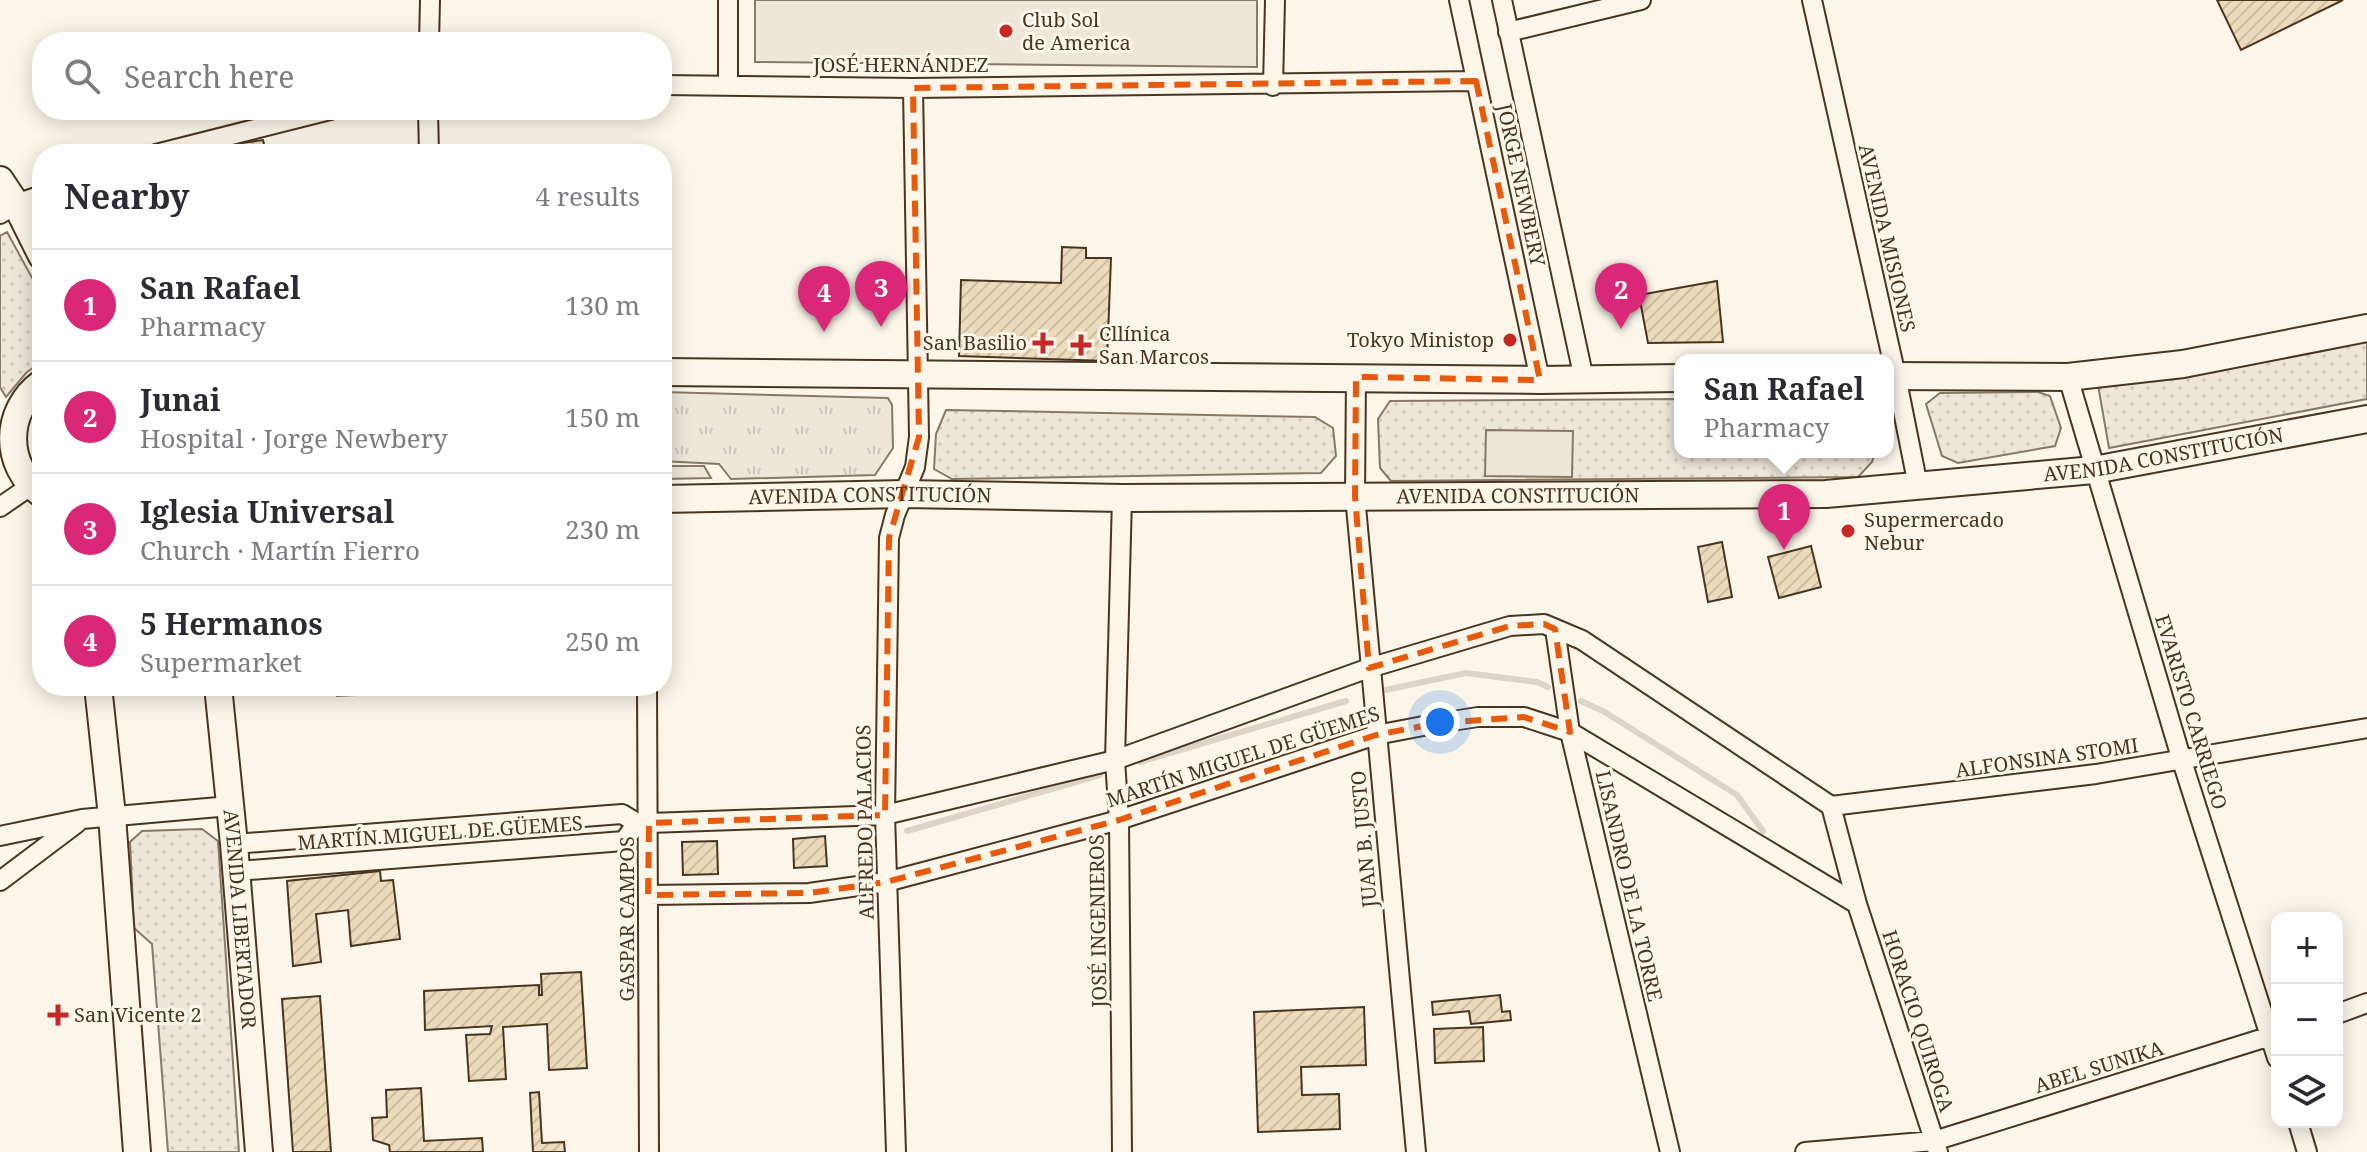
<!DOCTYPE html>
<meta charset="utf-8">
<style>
:root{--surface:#fff;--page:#f2f2f3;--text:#2b2b33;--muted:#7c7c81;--line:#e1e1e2;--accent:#db2777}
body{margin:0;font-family:"Noto Serif",serif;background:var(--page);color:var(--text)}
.controls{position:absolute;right:24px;bottom:24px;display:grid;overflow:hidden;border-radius:16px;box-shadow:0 4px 20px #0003}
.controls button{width:72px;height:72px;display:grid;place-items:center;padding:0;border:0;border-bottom:2px solid var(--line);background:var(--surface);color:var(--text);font:40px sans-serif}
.you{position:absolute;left:1440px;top:722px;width:28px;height:28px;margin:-20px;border:6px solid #fff;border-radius:50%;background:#1a73e8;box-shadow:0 0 0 12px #1a73e833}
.badge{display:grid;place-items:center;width:52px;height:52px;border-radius:50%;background:var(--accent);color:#fff;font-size:26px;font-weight:700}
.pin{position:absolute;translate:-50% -66px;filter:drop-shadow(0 2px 4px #0008)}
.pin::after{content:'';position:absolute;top:42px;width:28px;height:24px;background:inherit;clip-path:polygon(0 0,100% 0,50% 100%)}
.popup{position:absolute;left:1674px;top:354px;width:220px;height:104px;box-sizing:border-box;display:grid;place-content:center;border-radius:16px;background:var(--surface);filter:drop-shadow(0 2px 6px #0005);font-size:26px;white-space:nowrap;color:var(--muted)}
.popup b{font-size:30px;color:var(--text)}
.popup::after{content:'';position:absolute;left:50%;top:100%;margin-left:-16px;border:16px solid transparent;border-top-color:var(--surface)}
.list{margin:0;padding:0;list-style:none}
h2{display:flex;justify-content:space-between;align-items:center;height:104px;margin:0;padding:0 32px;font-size:34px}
h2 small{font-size:26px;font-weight:400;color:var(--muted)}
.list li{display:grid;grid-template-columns:52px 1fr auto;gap:24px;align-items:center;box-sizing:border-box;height:112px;padding:0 32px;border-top:2px solid var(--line)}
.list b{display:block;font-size:30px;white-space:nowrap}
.list p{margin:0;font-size:26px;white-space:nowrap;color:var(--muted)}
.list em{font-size:26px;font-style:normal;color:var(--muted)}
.icon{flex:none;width:44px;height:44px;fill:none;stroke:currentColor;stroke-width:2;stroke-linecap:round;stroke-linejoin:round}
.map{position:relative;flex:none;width:2367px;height:1152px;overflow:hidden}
.search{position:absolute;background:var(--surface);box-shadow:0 4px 20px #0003;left:32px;top:32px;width:640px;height:88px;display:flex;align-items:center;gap:20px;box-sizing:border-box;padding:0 28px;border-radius:32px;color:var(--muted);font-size:30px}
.panel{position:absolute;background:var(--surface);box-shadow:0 4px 20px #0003;left:32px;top:144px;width:640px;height:552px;border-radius:32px}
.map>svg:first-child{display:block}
.grass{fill:url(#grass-dots);stroke:#887966;stroke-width:2}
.park{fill:url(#park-tufts);stroke:#887966;stroke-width:2}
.pitch{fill:#ede6d9;stroke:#887966;stroke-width:2}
.parking{fill:#ede7d9;stroke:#887966;stroke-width:2}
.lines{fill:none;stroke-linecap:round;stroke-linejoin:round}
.stream{stroke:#dcd4c6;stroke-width:6}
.building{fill:url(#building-hatch);stroke:#4a3520;stroke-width:2}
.street-casing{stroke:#4a3520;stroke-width:22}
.secondary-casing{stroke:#4a3520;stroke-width:30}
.street{stroke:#fbf6e9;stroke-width:18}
.secondary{stroke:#fbf6e9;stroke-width:26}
.marked{fill:none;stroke:#e8590c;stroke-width:6;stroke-dasharray:16 10;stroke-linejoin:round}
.poi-dot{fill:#c62828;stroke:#fbf6e9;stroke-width:3}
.labels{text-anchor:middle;stroke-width:6;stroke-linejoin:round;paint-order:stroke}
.poi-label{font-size:20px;fill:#4a3520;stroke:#fbf6e9;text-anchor:start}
.street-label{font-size:20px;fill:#4a3520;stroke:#fbf6e9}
</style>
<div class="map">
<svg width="2367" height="1152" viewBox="0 0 2367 1152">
<defs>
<pattern id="grass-dots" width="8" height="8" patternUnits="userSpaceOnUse" patternTransform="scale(2)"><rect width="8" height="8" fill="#ede6d9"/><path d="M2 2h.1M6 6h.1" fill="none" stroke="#cdc6ba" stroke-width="1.8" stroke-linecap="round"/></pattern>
<pattern id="park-tufts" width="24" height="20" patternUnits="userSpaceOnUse" patternTransform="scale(2)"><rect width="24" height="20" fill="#ede6d9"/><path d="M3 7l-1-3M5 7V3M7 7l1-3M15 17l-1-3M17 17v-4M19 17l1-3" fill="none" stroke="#cdc6ba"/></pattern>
<pattern id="building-hatch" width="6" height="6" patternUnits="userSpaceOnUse" patternTransform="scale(2)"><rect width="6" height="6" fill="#ecdcbc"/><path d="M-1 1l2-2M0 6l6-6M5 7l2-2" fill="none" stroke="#ccbda1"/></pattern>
</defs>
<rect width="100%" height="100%" fill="#fbf6e9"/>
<path class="grass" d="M7,232L42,296V361L26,373L6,397L0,387V236Z
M2367,340V399L2109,448L2098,385L2174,379Z
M2038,392L2050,396L2061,428L2055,446L1958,463L1942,456L1926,404L1940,393Z
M1680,399V452H1875L1872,462L1858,477L1391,481L1380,468L1378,419L1390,401Z
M946,410L1315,417L1333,428L1336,456L1321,473L952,479L934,469L936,434Z
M202,829L218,841L239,1152H168L152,944L134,928L130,842L142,831Z"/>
<path class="park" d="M662,392L888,398L892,405L893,448L875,475L731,479L719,464L662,461Z"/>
<path class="pitch" d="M755,0H1257V67L755,62Z
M1486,430L1573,431L1572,477L1485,476Z
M337,686H421V692L337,696Z"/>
<path class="parking" d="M662,466H704L711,478L662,479Z"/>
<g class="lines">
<path class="stream" d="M1385,690L1466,673L1537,682L1548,687
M1581,701L1603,711L1737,795L1763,831
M1140,762L1346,701
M907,831L1100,775"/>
</g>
<path class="building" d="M2217,0H2343L2241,50Z
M263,140L266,154H192L208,148Z
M1062,247L1086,248V258H1111L1107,361L959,356L961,280L1061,283Z
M1717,281L1723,342L1648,343L1639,295Z
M1722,542L1732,597L1708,602L1698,547Z
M1811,546L1821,587L1779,598L1768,557Z
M825,836L827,866L794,868L793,839Z
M717,841L718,874L683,875L682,842Z
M380,871L381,881L393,880L400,939L351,946L348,910L316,914L321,962L293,966L287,881Z
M581,972L587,1068L549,1070L547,1024L503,1027L506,1079L469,1081L466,1035L490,1034L492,1026L425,1030L424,991L539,985V995H542L541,974Z
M1500,995L1502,1012L1510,1011L1511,1020L1471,1024L1469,1011L1433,1015L1432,1002Z
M320,996L331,1152H293L282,999Z
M1364,1007L1366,1065L1301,1067L1302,1095L1339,1094L1340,1129L1258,1132L1254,1012Z
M1483,1027L1484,1061L1435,1063L1434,1029Z
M421,1088L424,1141L482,1138L483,1152H390L389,1145L373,1140L372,1118L387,1117L386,1090Z
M539,1092L542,1143L564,1142L565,1152H533L530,1093Z"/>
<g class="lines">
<g class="street-casing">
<path id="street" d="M728,0V84
M1459,0L1540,380
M1502,0L1584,379
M1812,0L1896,376L1918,486
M1508,32L1641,0
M429,42L430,0
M662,85L913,88L1476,81
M1273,86L1275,0
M428,110L429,154
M156,154L330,110
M0,214L16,204L42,195
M1356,377L1355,496L1416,1152
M2068,377L2182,761L2277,1058
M1122,498L1115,760L1119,820L1122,1152
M0,507L32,485
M1555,629L1570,732L1670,1152
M647,686L649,1152
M0,836L82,819L230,806
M234,844L622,814L637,823H649L885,815L1115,760L1369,668L1510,626L1544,624L1582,640L1831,806
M237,871L624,841L637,823
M0,881L77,823
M648,895L809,893L886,882L1119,820L1376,735L1439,723L1478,717H1524L1570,732L1857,904
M2337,1014L2367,1003
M2298,1122L2307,1152
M896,1152L885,815L889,538L895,515L915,467L919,437L913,88
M1805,1152L1934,1141L2277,1034
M1938,1152L1857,904L1831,806L2096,774L2367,728"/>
</g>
<g class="secondary-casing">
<g id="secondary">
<path d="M0,180L16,204L42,256"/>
<path d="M662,372L1540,380L1680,378"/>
<path d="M1888,376L2068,377L2183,364L2367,328"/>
<path d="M42,383C4,410 3,466 42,494"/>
<path id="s1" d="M662,499L905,494L1122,498L1826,494L2094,470L2367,419"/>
<path d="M98,686L112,816L137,1152"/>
<path id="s2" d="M218,686L234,844L259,1152"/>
</g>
</g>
<use href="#street" class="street"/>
<use href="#secondary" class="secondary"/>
</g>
<path class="marked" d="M1476,81L1540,380L1356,377L1355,496L1369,668L1510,626L1544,624L1555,629L1570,732L1524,717L1439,723L1376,735L1119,820L886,882L809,893L648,895L649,823L885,815L889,538L919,437L913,88Z"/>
<g class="poi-dot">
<circle cx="1006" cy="31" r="8"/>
<circle cx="1510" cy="340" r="8"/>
<path d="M1039 331h8v8h8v8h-8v8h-8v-8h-8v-8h8z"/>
<path d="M1077 333h8v8h8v8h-8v8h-8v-8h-8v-8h8z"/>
<circle cx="1848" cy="531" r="8"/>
<path d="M54 1003h8v8h8v8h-8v8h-8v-8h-8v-8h8z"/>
</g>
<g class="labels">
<g class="poi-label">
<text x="1022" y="27">Club Sol<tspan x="1022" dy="23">de America</tspan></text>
<text x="1099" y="341">Cllínica<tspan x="1099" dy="23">San Marcos</tspan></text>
<text x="1494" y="347" text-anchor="end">Tokyo Ministop</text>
<text x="1027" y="350" text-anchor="end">San Basilio</text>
<text x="1864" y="527">Supermercado<tspan x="1864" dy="23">Nebur</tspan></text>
<text x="74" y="1022">San Vicente 2</text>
</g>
<g class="street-label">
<text x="901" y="72">JOSÉ HERNÁNDEZ</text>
<text transform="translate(1521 185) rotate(78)" y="7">JORGE NEWBERY</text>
<text transform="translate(1887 238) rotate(77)" y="7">AVENIDA MISIONES</text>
<text dy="7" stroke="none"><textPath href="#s1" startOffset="1504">AVENIDA CONSTITUCIÓN</textPath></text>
<text dy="7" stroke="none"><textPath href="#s1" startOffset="856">AVENIDA CONSTITUCIÓN</textPath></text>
<text dy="7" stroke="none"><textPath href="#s1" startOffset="208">AVENIDA CONSTITUCIÓN</textPath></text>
<text transform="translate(2191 712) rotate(73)" y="7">EVARISTO CARRIEGO</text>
<text transform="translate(1243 757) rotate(-18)" y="7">MARTÍN MIGUEL DE GÜEMES</text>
<text transform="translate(2047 758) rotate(-8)" y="7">ALFONSINA STOMI</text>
<text transform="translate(865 822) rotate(-91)" y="7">ALFREDO PALACIOS</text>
<text transform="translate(440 833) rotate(-4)" y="7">MARTÍN MIGUEL DE GÜEMES</text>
<text transform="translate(1364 839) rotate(-95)" y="7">JUAN B. JUSTO</text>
<text transform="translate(1629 886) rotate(77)" y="7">LISANDRO DE LA TORRE</text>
<text dy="7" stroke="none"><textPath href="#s2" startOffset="234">AVENIDA LIBERTADOR</textPath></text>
<text transform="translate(627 919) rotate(-90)" y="7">GASPAR CAMPOS</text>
<text transform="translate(1098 921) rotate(-91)" y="7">JOSÉ INGENIEROS</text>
<text transform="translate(1918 1021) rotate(72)" y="7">HORACIO QUIROGA</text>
<text transform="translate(2099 1067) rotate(-17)" y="7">ABEL SUNIKA</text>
</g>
</g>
</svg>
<div class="controls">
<button>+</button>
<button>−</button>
<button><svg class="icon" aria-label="layers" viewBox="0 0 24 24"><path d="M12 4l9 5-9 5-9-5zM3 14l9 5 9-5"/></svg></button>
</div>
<div class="you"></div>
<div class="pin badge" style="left:1784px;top:550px">1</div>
<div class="popup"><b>San Rafael</b>Pharmacy</div>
<div class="pin badge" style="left:1621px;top:329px">2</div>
<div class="pin badge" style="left:881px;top:327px">3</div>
<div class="pin badge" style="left:824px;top:332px">4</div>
<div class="search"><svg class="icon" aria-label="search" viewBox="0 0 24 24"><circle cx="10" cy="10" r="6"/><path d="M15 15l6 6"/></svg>Search here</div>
<section class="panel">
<h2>Nearby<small>4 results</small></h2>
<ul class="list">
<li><span class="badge">1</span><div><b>San Rafael</b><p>Pharmacy</p></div><em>130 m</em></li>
<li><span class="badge">2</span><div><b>Junai</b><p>Hospital · Jorge Newbery</p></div><em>150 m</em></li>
<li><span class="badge">3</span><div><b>Iglesia Universal</b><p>Church · Martín Fierro</p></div><em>230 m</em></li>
<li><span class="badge">4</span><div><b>5 Hermanos</b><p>Supermarket</p></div><em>250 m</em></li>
</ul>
</section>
</div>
